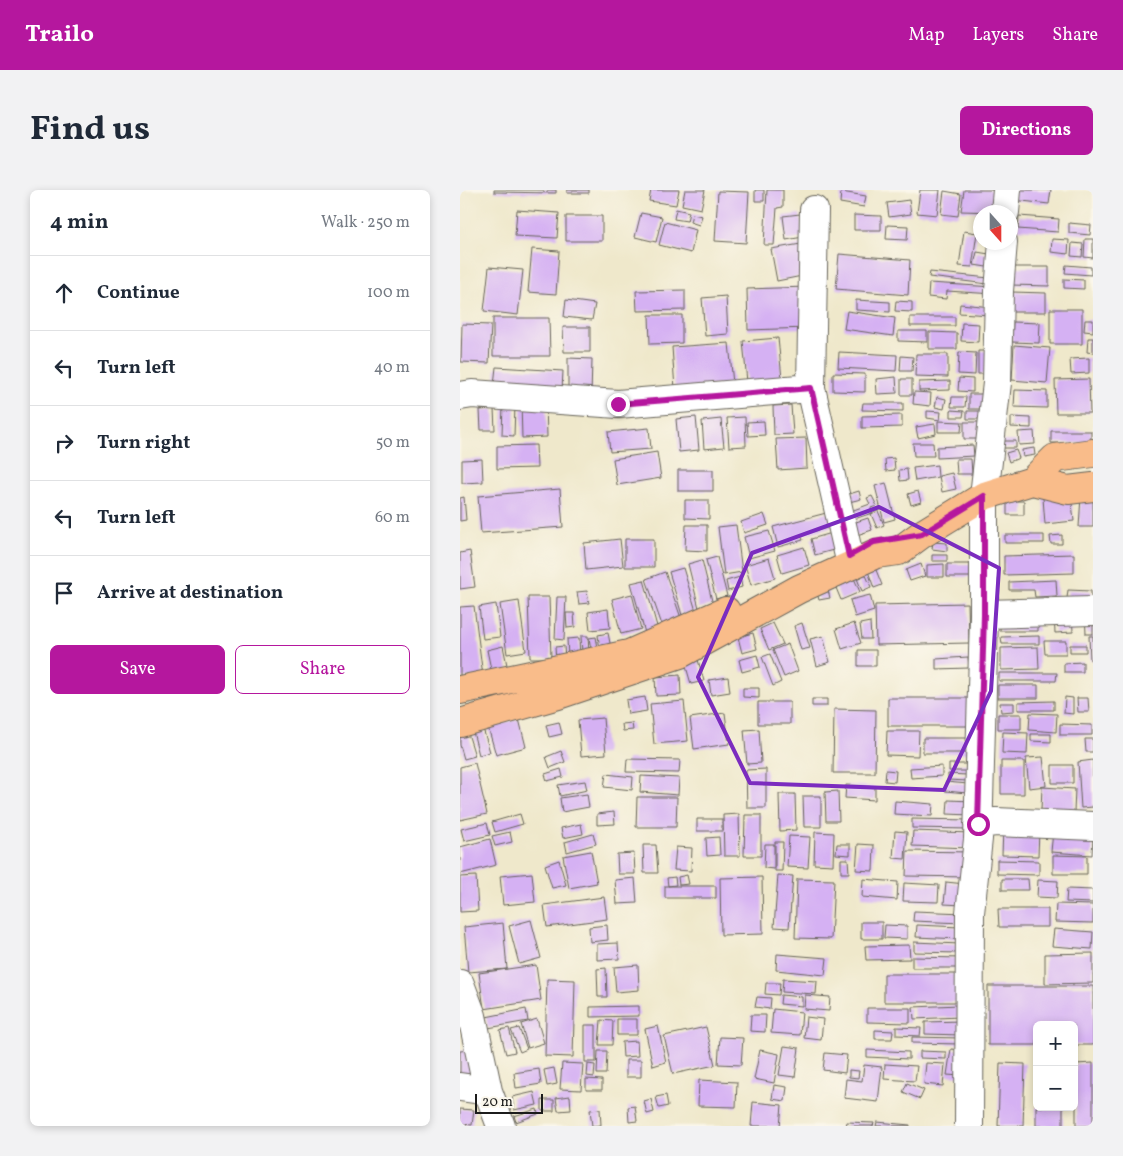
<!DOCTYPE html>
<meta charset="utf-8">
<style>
:root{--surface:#fff;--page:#f2f2f3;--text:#1f2937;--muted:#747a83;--line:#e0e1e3;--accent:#b5179e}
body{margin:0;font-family:Vollkorn,serif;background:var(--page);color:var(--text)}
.controls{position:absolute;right:15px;bottom:15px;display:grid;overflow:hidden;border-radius:8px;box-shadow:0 2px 8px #0003}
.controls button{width:45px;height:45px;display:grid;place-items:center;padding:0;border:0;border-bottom:1px solid var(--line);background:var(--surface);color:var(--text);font:25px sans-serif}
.compass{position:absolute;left:513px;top:15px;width:45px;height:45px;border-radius:50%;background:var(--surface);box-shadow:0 2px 8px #0003;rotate:159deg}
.scale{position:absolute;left:15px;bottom:12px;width:68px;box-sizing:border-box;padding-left:5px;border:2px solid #1c1c1c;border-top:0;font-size:14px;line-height:18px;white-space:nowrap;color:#1c1c1c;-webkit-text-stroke:4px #fbf7ec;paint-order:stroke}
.stop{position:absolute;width:15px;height:15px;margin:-11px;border:4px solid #b5179e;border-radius:50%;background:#fff}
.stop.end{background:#b5179e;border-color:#fff;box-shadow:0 1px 5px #0008}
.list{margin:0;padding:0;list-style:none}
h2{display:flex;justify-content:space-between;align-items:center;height:65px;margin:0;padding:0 20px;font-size:21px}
h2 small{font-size:16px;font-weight:400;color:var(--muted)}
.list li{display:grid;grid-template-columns:32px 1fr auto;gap:15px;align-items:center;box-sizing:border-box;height:75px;padding:0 20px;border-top:1px solid var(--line)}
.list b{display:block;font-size:19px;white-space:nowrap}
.list em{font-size:16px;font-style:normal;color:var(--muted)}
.actions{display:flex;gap:10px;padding:15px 20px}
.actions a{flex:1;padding:11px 0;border:1px solid var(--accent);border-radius:8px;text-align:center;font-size:18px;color:var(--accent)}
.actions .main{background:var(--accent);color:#fff}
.icon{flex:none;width:28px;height:28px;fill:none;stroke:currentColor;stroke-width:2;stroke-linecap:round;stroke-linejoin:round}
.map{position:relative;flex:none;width:633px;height:936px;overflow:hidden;border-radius:8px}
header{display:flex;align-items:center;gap:30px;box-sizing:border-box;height:70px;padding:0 25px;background:var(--accent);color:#fff}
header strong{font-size:24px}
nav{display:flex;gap:28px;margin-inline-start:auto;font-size:18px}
.intro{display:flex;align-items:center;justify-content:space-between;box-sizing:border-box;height:120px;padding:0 30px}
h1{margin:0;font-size:35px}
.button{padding:12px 22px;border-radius:8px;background:var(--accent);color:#fff;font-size:18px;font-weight:700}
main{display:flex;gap:30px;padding:0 30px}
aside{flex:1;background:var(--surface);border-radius:8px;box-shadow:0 2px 8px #0003}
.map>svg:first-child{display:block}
.building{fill:#d5b1f3}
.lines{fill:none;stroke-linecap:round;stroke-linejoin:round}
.minor-casing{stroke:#666359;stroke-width:30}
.major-casing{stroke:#666359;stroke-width:30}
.minor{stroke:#fff;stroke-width:28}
.major{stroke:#f9bc8a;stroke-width:28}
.route{stroke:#b5179e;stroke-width:6}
.marked{fill:none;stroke:#7b2cbf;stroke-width:4;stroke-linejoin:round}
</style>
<header>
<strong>Trailo</strong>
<nav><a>Map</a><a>Layers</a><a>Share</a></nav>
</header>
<div class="intro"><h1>Find us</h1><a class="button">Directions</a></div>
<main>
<aside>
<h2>4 min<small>Walk · 250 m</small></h2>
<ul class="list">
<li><svg class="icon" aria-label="ahead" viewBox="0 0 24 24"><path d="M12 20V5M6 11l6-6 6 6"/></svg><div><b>Continue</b></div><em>100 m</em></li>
<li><svg class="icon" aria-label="left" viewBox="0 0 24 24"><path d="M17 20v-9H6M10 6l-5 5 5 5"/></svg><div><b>Turn left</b></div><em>40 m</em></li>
<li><svg class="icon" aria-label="right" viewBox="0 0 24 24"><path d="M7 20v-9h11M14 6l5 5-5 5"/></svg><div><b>Turn right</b></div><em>50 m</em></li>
<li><svg class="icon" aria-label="left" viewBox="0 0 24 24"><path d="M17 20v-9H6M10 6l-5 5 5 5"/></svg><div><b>Turn left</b></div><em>60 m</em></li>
<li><svg class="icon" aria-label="arrive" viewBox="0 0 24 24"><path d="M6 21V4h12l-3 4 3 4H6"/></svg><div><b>Arrive at destination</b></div></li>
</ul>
<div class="actions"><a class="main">Save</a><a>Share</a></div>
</aside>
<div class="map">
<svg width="633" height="936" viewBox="0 0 633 936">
<rect width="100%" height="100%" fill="#fbf7ec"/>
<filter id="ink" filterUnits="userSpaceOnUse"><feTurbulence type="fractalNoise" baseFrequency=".02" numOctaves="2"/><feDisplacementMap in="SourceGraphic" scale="10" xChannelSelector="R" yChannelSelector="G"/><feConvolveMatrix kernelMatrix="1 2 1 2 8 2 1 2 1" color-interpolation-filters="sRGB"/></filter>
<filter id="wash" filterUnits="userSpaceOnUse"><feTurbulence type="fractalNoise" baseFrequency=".0096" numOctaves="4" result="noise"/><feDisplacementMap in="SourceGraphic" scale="20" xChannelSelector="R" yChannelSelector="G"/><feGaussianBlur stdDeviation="1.12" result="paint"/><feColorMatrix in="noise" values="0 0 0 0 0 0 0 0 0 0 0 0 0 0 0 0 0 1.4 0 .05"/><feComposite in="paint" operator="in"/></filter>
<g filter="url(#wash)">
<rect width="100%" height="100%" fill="#efe8cb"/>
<g id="blocks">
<path class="building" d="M34,0H96V3L34,2Z
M107,0H129V3H107Z
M191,0H219L216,15L189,11Z
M225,0H245L241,19L222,15Z
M295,0H304V11H295Z
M307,0H323V17L317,18L314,55H304Z
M460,0H480L477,25L457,23Z
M504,0H537L535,22L501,21Z
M555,0H591L589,14L553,10Z
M258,1L289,2L286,53L255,51Z
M484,1L501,4L498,26L481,24Z
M381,2L406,6L404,17L380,13Z
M449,10L451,24L429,27L427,13Z
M216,19L229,22L227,31L214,29Z
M57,20L99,23L97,48L55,46Z
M181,23L202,27L196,52L175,47Z
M232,24L242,26L239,35L230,32Z
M340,24L343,47L326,50L323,26Z
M394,25L421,26V40H394Z
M106,26H142V51H106Z
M559,26L599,29L598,42L558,39Z
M205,32L236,40L231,63L199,55Z
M609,33L631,35L630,45L609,43Z
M427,35L448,36L447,50L426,49Z
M504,41L517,43L512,77L499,76Z
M592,49L609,50L608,64L591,62Z
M625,49H633V68L624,67Z
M612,53L623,54L622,67L611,66Z
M341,54L347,85L317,91L311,59Z
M72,59L99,61L96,104L68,102Z
M517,62L535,65L533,78L514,75Z
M379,64L450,70L448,105L376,99Z
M606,75L631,77V85L605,83Z
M29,77L63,80L58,125L24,121Z
M551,77H589V96L551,95Z
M470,82L529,88L528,94L469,87Z
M604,89L624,90V99L604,98Z
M469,93L534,97V104L487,101L486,109L468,107Z
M347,97L348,138L288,140L287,99Z
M225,100V120L177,121L176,101Z
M552,102L586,103V122H552Z
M266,106L268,144L245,146L242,108Z
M106,110L135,114L132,130L104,127Z
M396,110L430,112V122L396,120Z
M436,111L452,112V122L435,121Z
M500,114L532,117L531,125L499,123Z
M590,119H622V154H590Z
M387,121L435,128L433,146L384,139Z
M189,125H222V153L190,154Z
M450,127H495V136H450Z
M33,128H89L90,166H33Z
M625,130H633V142L624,141Z
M553,132L580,133L579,153L552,152Z
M502,133L519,134L518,152L501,151Z
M2,134L31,135L29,173L1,172Z
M103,137H130V162H104Z
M438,141H467V152L438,151Z
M469,142L497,143V159H469Z
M318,148L322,189L287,192L283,151Z
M628,148H633V163L627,162Z
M269,153L273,194L215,199L212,157Z
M554,155L590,158L587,193L552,190Z
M518,161H532V184H518Z
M379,162L437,165L436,181L378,178Z
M499,162L516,163L515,185L498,184Z
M456,164H488V187L455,186Z
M441,166L453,167L452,181H440Z
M108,168L132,169L131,207L108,206Z
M629,168V183L611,184L610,169Z
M36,177L103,181L102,200L34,195Z
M373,183L405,184V202L373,201Z
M436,187L437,203L417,204L416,189Z
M499,188L513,189V202L498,201Z
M441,189H452V205H441Z
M629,189L630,223H596L595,190Z
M490,191V200L459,201V192Z
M555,200L587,201V218L554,217Z
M454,202L471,203L470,216L453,214Z
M509,204H531V219H509Z
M477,207L486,209L484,219L475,217Z
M492,207H506L505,217H491Z
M61,212H86L87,247L62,248Z
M403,213H443V221L402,220Z
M43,215H55L54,246L42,245Z
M331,215L333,244L314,245L313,216Z
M34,219L35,240H21L20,220Z
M491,220L504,221L503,227H491Z
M467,221L481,222L480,230L467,228Z
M507,221H529V229H507Z
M442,225V237L402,238V226Z
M236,227L239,260L219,262L216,229Z
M285,227L286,256L269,257L267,228Z
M551,227L571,228V238L551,237Z
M261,229L264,257L244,259L242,231Z
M304,231L305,245L288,246L287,232Z
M478,231L502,232L501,242H478Z
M504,232H529L528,249H504Z
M475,234L476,244L458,248L456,237Z
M189,238L191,259L150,262L148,242Z
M574,241L575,254L559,255L558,242Z
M591,241H631V253H591Z
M346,248L347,278L318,280L316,249Z
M540,251H556V258H540Z
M453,253H473L474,266H454Z
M76,255L77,278L37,279V256Z
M513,255L514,266L477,268V257Z
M574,258L575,265L563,267L562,260Z
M556,260L559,268L549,272L546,263Z
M197,262L201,288L157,295L153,269Z
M434,268L435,280L426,281L425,269Z
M22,269L23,292L2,293V270Z
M496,269H511L512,284H497Z
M477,275L478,287L455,291L453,278Z
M447,279L448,290L440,291L439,280Z
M218,280H253V301H218Z
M492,283L496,299L482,302L479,286Z
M426,293L435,329L424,332L415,296Z
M100,299L103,337L21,343L18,306Z
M399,301L401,309L385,313L383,306Z
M458,301L461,312L451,315L448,304Z
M611,305L614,331L585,334L583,308Z
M412,306L417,316L411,318L412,323L394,329L391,321L410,314L407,308Z
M621,306L633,307V337H619Z
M4,307L6,330L0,331V308Z
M225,310H249V329L225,328Z
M547,311H564V325H547Z
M418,321L424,335L417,338L411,324Z
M370,322L374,336L341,345L343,350L318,357L313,337Z
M304,324L308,335L284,343L281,332Z
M408,328L412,340L391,347L387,335Z
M226,335H247V361L225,360Z
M276,335L282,382L264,385L258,337Z
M309,341L315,361L289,368L284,347Z
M372,343L377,359L355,365L351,349Z
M545,345H584V353H545Z
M602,345V354H591L590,346Z
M160,349L163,376L126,380L124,353Z
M165,349H194V377H165Z
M473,352L487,353V361L472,359Z
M344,357L349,375L322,383L317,365Z
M10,361L15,397L0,399V363Z
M614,364V383L544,385V366Z
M472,365H487V371H472Z
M257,367L267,406L256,409L246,370Z
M309,368L315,388L291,395L285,375Z
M242,370L253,415L239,418L228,374Z
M412,370L422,395L414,398L405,373Z
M461,374L465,386L450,391L446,380Z
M484,374V387H467V375Z
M487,374H511V387H487Z
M223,378L236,421L222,425L209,382Z
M403,378L411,397L402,401L394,381Z
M205,382L221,428L202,435L186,389Z
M393,386L400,402L381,410L374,393Z
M280,387L282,397L268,401L266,391Z
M184,390L198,440L185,443L171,393Z
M596,390L597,406L575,407L574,400H549V392Z
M367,396L370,408L359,410L356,399Z
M608,400L631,401V410L607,408Z
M127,401L129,413L119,414L117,402Z
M172,404L181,439L161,444L152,409Z
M410,405L414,421L395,427L390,410Z
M68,407H89L91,468H70Z
M97,407H106L104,450L95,449Z
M59,411L66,461L47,464L40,414Z
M508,413L509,453L416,455L415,415Z
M36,414L40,447L23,449L19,417Z
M14,416L23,486L0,488V417Z
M148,419L150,438L130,440L128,422Z
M106,423H114L115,437L107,438Z
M612,423L613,442L595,443L594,424Z
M625,423H633V444H626Z
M541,425H578V441H540Z
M410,432L411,449H402L400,434Z
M313,433L323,454L309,460L300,439Z
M342,433L350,458L341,460L334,436Z
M394,433L401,453L382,459L376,439Z
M148,443L151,458L140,460L138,445Z
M293,443L297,459L282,463L278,447Z
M121,446H128L129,464H122Z
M363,446L370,472L357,476L350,449Z
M579,446V454H542L541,447Z
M629,446H633V470H630Z
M136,447L139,463L132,464L129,448Z
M119,448L120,467H108L107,449Z
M584,451H606V464H585Z
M328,454L338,481L324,487L313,460Z
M610,455H626V462H610Z
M43,456L48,480L32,484L27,460Z
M104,456L105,470L96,471L95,457Z
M578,457L579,479L541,480V458Z
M398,460H416V476H398Z
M310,464L321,492L313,496L302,467Z
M297,465L300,477L282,482L279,470Z
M508,467L509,478L476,479V469Z
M238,470L244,491L231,494L225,473Z
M623,472V482H604V473Z
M539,483H597L596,491H539Z
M220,485L221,505L196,506L195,487Z
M268,487L270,502L251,505L249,490Z
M538,495H578V508H538Z
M283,498H299V508L283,507Z
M185,507L187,521L168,524L166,510Z
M605,507L613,508V524L604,523Z
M428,508H512V536H428Z
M617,508H628L629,522H618Z
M352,509H367V516H352Z
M224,511L228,551L194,554L190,514Z
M594,511V520H558V512Z
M298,512H330V534H298Z
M540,513H554V521L541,522Z
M374,519L416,520L415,583H373Z
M265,523L269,554L234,559L230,528Z
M570,523L597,524L596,542L569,540Z
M538,524H561V539H538Z
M143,528L146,564L121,566L118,530Z
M59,529L66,557L36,565L28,537Z
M99,532L102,544L89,547L86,535Z
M172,533L173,540L163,541L162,534Z
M600,534L632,535V545H600Z
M22,535L30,562L19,565L12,538Z
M299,539L301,573L287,574L284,540Z
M7,540L15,566L4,569L0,555V541Z
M427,541H459L458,566L426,565Z
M543,542L568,543L567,564L542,563Z
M571,544H591V552L571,551Z
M463,548H510V563H463Z
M625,549H633V562H626Z
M101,561L105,572L90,578L86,567Z
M583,567L586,596L569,598L566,568Z
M167,569L220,570L219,583L166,582Z
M633,570V617L621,618L618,572Z
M541,571H564V604H541Z
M15,573L27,624L0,630V577Z
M489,574H508L507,581H489Z
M592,575H613V593H592Z
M482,576V586L451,588L450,578Z
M101,579L103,587L87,591L85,584Z
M306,579V618H287L286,580Z
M426,580L436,581L435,592L425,591Z
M146,584L173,587L172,600L144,597Z
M488,584L507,585V591L488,590Z
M181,586L219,588L218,605L180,602Z
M125,591L127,600L100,606L98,595Z
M486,592L508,594L507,603L485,601Z
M386,595L415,597V610L385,608Z
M582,597L615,599L614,622L581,620Z
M378,601L379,631H366L365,602Z
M127,604L129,617L102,622L100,608Z
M319,604H335L336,640L320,641Z
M343,606H361V637H344Z
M177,607H217L216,637H176Z
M488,610L512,611L511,625L487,624Z
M435,611L473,614L472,626L434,624Z
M154,622L155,634L137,635V624Z
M60,624L63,634L35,642L32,632Z
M279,624L280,666H264L263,625Z
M285,625H301V666H284Z
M237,629H262V641H237Z
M452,629L511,630L510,639L452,638Z
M27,633L30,645L4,651L1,639Z
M121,634L123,644L103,648L101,638Z
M543,639L579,640L578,666L542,665Z
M435,641L447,642L445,669L433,668Z
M453,641L512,643L511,658L452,656Z
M593,641L633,644L632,665L591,662Z
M50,642L52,652L35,656L32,646Z
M355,642L374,643L373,675L354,674Z
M133,644L136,654L107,662L105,652Z
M329,646L350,647L348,678L327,677Z
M259,647L260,665L247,666L246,648Z
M30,649L36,675L0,684V657Z
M315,652H323L322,681H315Z
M305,654H314V679L304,678Z
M377,654H390V665L376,664Z
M398,654L414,655L413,681L396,680Z
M183,655H196L198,683H184Z
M216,657L232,658L231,681L214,680Z
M131,661L137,693L109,698L103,666Z
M447,661L511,662L510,687L446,686Z
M174,663L175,684H158L157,664Z
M593,665L627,666V684H593Z
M381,669H388L389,683H381Z
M99,670L106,695L92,698L85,675Z
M537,670L579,671V685L537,684Z
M72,683L75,712L43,715L40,686Z
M227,685L229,694L219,695L218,687Z
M318,685L333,686L329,738L314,737Z
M16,686L18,721L0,722V687Z
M215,687L216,695L208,696L207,688Z
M302,687L303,744L261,745L260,688Z
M175,688L177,713L157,714L155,690Z
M337,689L374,690L371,749L335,748Z
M403,689L438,692L437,710L402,707Z
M542,689H568L569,700H542Z
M578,690L598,691L597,708L577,707Z
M486,692L505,694L503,715L484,714Z
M444,693L479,695L478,712L443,711Z
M205,696H256V708H205Z
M607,699L633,700V713L606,712Z
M144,707L147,729L87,737L84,715Z
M596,714L633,715V733L595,732Z
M538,719H588V737H539Z
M454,721L504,723L503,733L453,731Z
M71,730L81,768L59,774L49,736Z
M401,732H422V749H401Z
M43,733L47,779L8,782L4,737Z
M147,735L148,750L130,752L129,737Z
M425,735L447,736V749L424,748Z
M457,735L500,737V749L456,747Z
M594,739L633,742L632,759L592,756Z
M454,752L500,754L499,763L454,762Z
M158,753L159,769L137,770V754Z
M449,755L450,769L406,770L405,756Z
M633,763V793L585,794V764Z
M317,764L367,768L365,785L316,780Z
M452,767L502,768V778H452Z
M76,775L81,810L24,819L19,783Z
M178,775L179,800L156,802L154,777Z
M146,778L147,807H138L137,779Z
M424,784H498V812H424Z
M87,789L115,790L113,867L85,866Z
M323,789L357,791L356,804L322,802Z
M306,793H320L319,805L305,804Z
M528,796H633V855H614V835H577V855H528Z
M321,805L342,807V816L320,814Z
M345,805L370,807L369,821L344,819Z
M297,807L311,808L310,819L295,817Z
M499,815L500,827L454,829L453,817Z
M179,816V826L130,827V817Z
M407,818H450V833L407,832Z
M66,819L68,831L28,838L26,827Z
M313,819L342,822L340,845L311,843Z
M291,825H306L305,842L290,841Z
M346,827L363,829L361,850L344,848Z
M77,829L84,853L68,858L61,834Z
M157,829H177V845H157Z
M141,830L153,831L152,855H139Z
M502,831V845L465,844V832Z
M125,835H136V872H125Z
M198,836L206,872L193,876L185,839Z
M246,837L255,875L213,884L204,846Z
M436,837L461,838L460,846L436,845Z
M49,838L55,862L46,864L40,840Z
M59,838L67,859L60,862L51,840Z
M415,840L433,841L432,849H415Z
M260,847L283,848L281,875L258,874Z
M452,847L501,848V854L452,853Z
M177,851L178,866L163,867L162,852Z
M324,856L339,858L335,887L319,885Z
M491,859L503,860L500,886L487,885Z
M11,860L16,888L0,885V861Z
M300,860L319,864L314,893L294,889Z
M407,860L449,862V869L407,867Z
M138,861H147L146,884H137Z
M460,861L486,862V869L460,868Z
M365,863L387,865L385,883L363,880Z
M166,870H181V887H166Z
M102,873L123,874L121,900L100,899Z
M466,873L485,874L483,896L464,894Z
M540,873L565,874L563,936H538Z
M633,873V936H616V874Z
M128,874L135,875L134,887L127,886Z
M425,874L457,876L455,891L424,889Z
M404,875L422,877L418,912L384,908L386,889L402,891Z
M94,878L97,894L87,896L84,880Z
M79,879L81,894L56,898L54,883Z
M389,880L399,881L398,888L389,887Z
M126,889L142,890V900H126Z
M239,890L277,892L276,917L238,916Z
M447,893L464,900L460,909L443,902Z
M314,895L327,897L325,911L312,909Z
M74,902L77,915L54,920L52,907Z
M206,905L208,916L199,918L196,907Z
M110,906L111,920L98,921L96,908Z
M191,909L194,922L187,924L184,911Z
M82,910H94V921H82Z
M293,912L322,915L320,936H291Z
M175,916L177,931L169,932L168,917Z
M576,917H603V936H576Z
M0,919L14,920L12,935L0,934Z
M77,919L78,924L56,932L54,926Z
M140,919L141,935L132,936L130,920Z
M387,932L414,933L413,936H386Z
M417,932L450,935V936H416Z"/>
</g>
</g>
<g filter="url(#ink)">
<use href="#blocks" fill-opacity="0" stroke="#666359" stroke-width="1"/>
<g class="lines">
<g class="minor-casing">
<path id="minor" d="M545,22L547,0
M351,198L389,366
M0,206L12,204L158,214L351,198L354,20
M524,424L633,421
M518,634L536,632L633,636
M0,794L12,826L28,901L41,936
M0,897L28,901
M509,936L510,723L518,649L524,424V306L537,193L539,101L543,52"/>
</g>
<g class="major-casing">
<path id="major" d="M572,291L608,300L633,297
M0,500L169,464L266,421
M0,533L98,505L220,464L339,399L416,364L439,361L462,344L524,306L572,291L595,268L633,263"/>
</g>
<use href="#minor" class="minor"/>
<use href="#major" class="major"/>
</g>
</g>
<g class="lines" filter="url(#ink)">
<path class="route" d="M158,214L351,198L389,366L414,352L462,344L524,306V424L518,634"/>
</g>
<path class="marked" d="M419,317L539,378L531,501L484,600L290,593L238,487L292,363Z"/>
</svg>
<div class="controls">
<button>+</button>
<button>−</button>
</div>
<svg class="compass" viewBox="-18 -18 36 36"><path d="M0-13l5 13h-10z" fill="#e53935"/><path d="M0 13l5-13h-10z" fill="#747a83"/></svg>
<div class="scale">20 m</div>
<div class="stop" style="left:518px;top:634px"></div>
<div class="stop end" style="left:158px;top:214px"></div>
</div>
</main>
